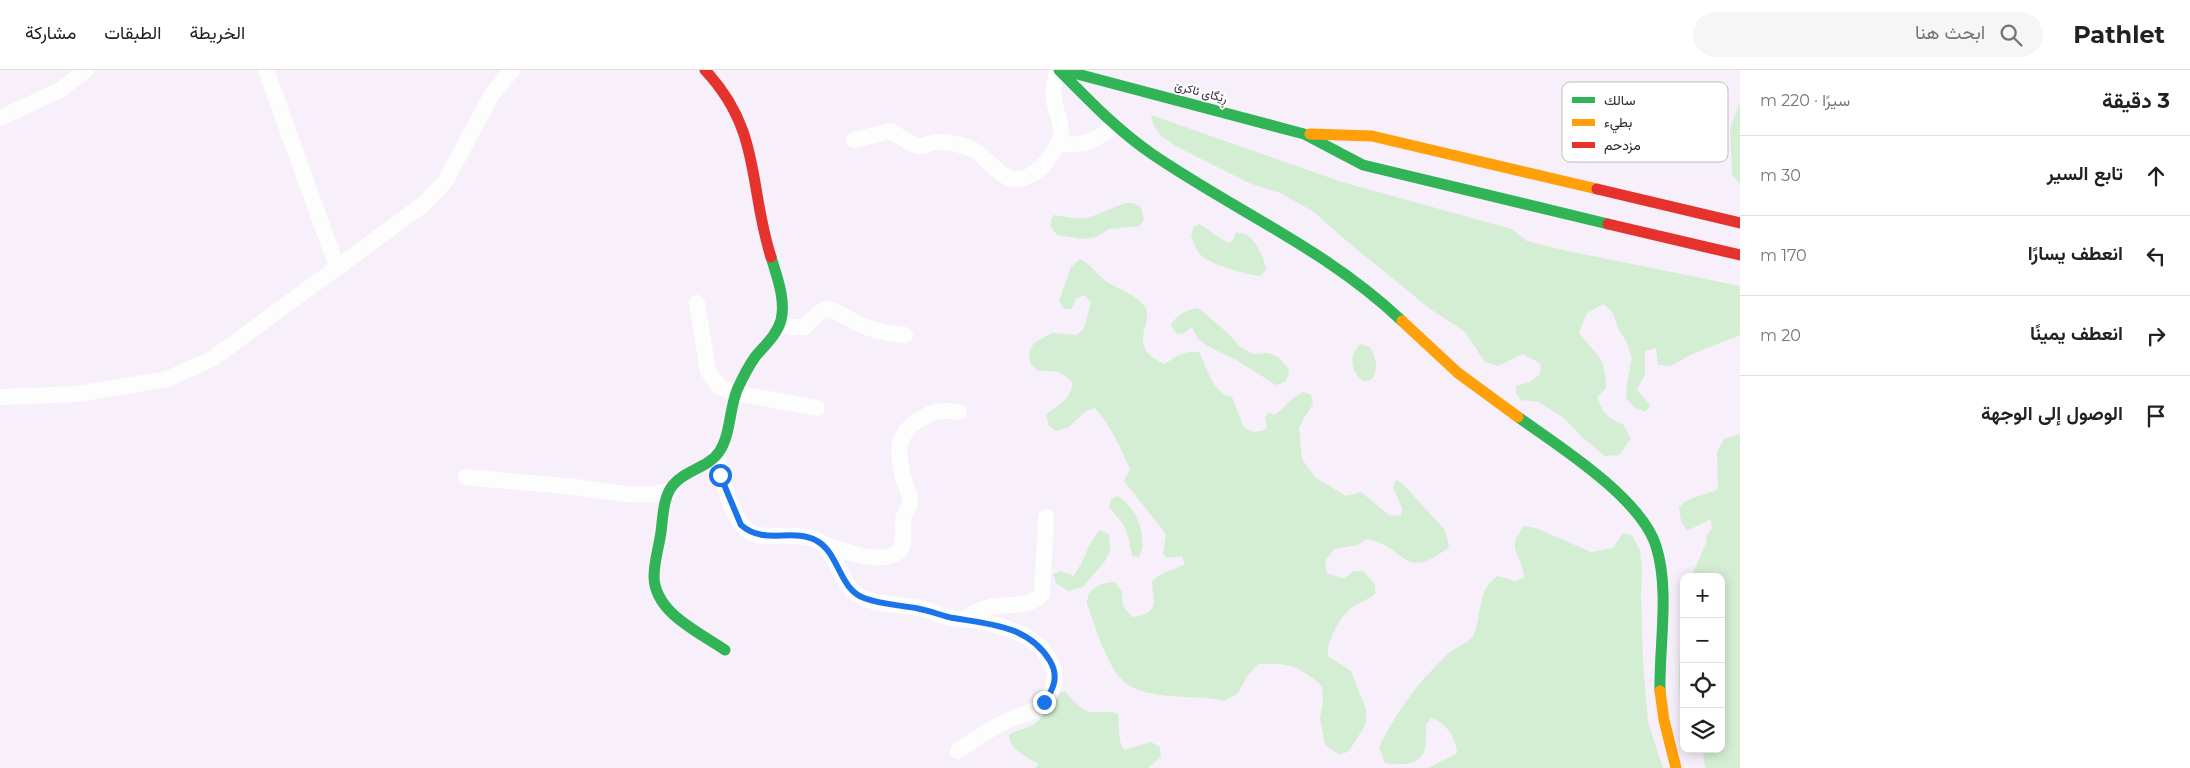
<!DOCTYPE html>
<html lang="ar">
<meta charset="utf-8">
<style>
:root{--surface:#fff;--page:#f6f6f6;--text:#202124;--muted:#757577;--line:#e0e0e0}
body{margin:0;font-family:Montserrat,Vazirmatn,sans-serif;background:var(--page);color:var(--text);direction:rtl}
.controls{position:absolute;right:15px;bottom:15px;display:grid;overflow:hidden;border-radius:10px;box-shadow:0 2px 12px #0003}
.controls button{width:45px;height:45px;display:grid;place-items:center;padding:0;border:0;border-bottom:1px solid var(--line);background:var(--surface);color:var(--text);font:25px sans-serif}
.stop{position:absolute;width:15px;height:15px;margin:-11px;border:4px solid #1a73e8;border-radius:50%;background:#fff}
.stop.end{background:#1a73e8;border-color:#fff;box-shadow:0 1px 5px #0008}
.list{margin:0;padding:0;list-style:none}
h2{display:flex;justify-content:space-between;align-items:center;height:65px;margin:0;padding:0 20px;font-size:21px}
h2 small{font-size:16px;font-weight:400;color:var(--muted)}
.list li{display:grid;grid-template-columns:32px 1fr auto;gap:15px;align-items:center;box-sizing:border-box;height:80px;padding:0 20px;border-top:1px solid var(--line)}
.list b{display:block;font-size:19px;white-space:nowrap}
.list em{font-size:16px;font-style:normal;color:var(--muted)}
.icon{flex:none;width:28px;height:28px;fill:none;stroke:currentColor;stroke-width:2;stroke-linecap:round;stroke-linejoin:round}
.map{position:relative;flex:none;width:1740px;height:698px;overflow:hidden;direction:ltr}
header{display:flex;align-items:center;gap:30px;box-sizing:border-box;height:70px;padding:0 25px;background:var(--surface);border-bottom:1px solid var(--line)}
header strong{font-size:24px}
nav{display:flex;gap:28px;margin-inline-start:auto;font-size:18px}
.search{width:350px;height:45px;background:var(--page);display:flex;align-items:center;gap:12px;box-sizing:border-box;padding:0 18px;border-radius:28px;color:var(--muted);font-size:19px}
main{display:flex}
aside{flex:1;background:var(--surface)}
.map>svg:first-child{display:block}
.green{fill:#d4eed3}
.lines{fill:none;stroke-linecap:round;stroke-linejoin:round}
.street{stroke:#fefdfe;stroke-width:16}
.fast{stroke:#30b455;stroke-width:11}
.slow{stroke:#ff9f0a;stroke-width:11}
.jam{stroke:#e5322d;stroke-width:11}
.route{stroke:#1a73e8;stroke-width:6}
.labels{text-anchor:middle;stroke-width:4;stroke-linejoin:round;paint-order:stroke}
.street-label{font-size:12px;fill:#2c242f;stroke:#fff}
.key{fill:#fff;stroke:#c0bdc1;stroke-width:1}
.key-label{font-size:14px;fill:#2c242f}
</style>
<header>
<strong>Pathlet</strong>
<div class="search"><svg class="icon" aria-label="search" viewBox="0 0 24 24"><circle cx="10" cy="10" r="6"/><path d="M15 15l6 6"/></svg>ابحث هنا</div>
<nav><a>الخريطة</a><a>الطبقات</a><a>مشاركة</a></nav>
</header>
<main>
<aside>
<h2>3 دقيقة<small>سيرًا · 220 m</small></h2>
<ul class="list">
<li><svg class="icon" aria-label="ahead" viewBox="0 0 24 24"><path d="M12 20V5M6 11l6-6 6 6"/></svg><div><b>تابع السير</b></div><em>30 m</em></li>
<li><svg class="icon" aria-label="left" viewBox="0 0 24 24"><path d="M17 20v-9H6M10 6l-5 5 5 5"/></svg><div><b>انعطف يسارًا</b></div><em>170 m</em></li>
<li><svg class="icon" aria-label="right" viewBox="0 0 24 24"><path d="M7 20v-9h11M14 6l5 5-5 5"/></svg><div><b>انعطف يمينًا</b></div><em>20 m</em></li>
<li><svg class="icon" aria-label="arrive" viewBox="0 0 24 24"><path d="M6 21V4h12l-3 4 3 4H6"/></svg><div><b>الوصول إلى الوجهة</b></div></li>
</ul>
</aside>
<div class="map">
<svg width="1740" height="698" viewBox="0 0 1740 698">
<rect width="100%" height="100%" fill="#f7effa"/>
<path class="green" d="M1740,32V113L1732,105L1730,58Z
M1151,45L1345,113L1512,159L1527,171L1563,180L1740,216V265L1692,284L1671,296L1658,295L1656,278L1645,281V304L1637,320L1650,335L1646,342L1635,338L1626,328L1627,313L1632,288L1627,273L1618,258L1613,243L1604,234L1587,243L1579,262C1585,272 1593,278 1599,287C1605,295 1606,309 1606,318L1597,327C1602,341 1608,350 1623,354L1631,369L1619,385L1605,386L1582,367L1564,348L1538,332L1521,330L1516,323V316L1530,312L1540,304L1541,294L1523,284L1498,296L1485,292L1464,261L1430,239L1343,168L1314,142L1280,123L1249,113L1179,78L1161,66L1153,54Z
M1125,133H1133L1141,137L1144,149L1140,156L1109,159L1096,167L1083,169L1057,165L1051,157V149L1054,145L1072,148H1088Z
M1199,154L1228,173L1233,171L1235,163C1252,159 1264,186 1266,199L1261,206C1247,205 1212,195 1202,186C1196,181 1194,173 1191,166L1194,157Z
M1080,189C1090,194 1095,202 1103,209C1115,219 1136,223 1145,237C1155,253 1124,277 1165,294C1176,286 1185,281 1199,282C1208,299 1212,323 1232,327L1244,358L1254,362L1265,360L1267,356L1265,348L1268,342L1274,345C1286,338 1290,327 1303,322L1311,325L1313,334L1304,348L1299,358L1302,389L1315,407L1346,426L1361,422L1389,445L1401,446L1402,438L1393,417L1396,410L1403,414L1445,460L1449,477C1402,514 1406,475 1366,469L1358,475L1334,479L1325,491L1327,503L1344,509L1354,501H1363L1375,514V524C1368,530 1359,532 1351,538C1340,547 1326,572 1328,586L1351,601L1366,639V654L1349,681L1340,685L1325,675L1320,648L1323,633L1322,616C1298,596 1290,593 1258,594L1248,605L1238,623L1224,631C1206,626 1189,628 1170,626C1156,625 1133,621 1123,611C1105,593 1096,557 1087,534C1087,518 1100,513 1115,512L1122,522L1123,536L1132,547C1161,544 1153,531 1152,511C1161,502 1174,500 1185,494L1182,486L1167,488L1163,484L1166,464L1124,411L1130,399C1120,377 1111,356 1095,338L1086,341L1069,357L1056,361L1049,356L1046,344C1058,336 1071,328 1073,313C1062,301 1054,300 1038,301L1030,293L1029,282L1034,273L1052,263L1077,265L1084,258L1091,233L1085,225L1077,228L1071,239H1064L1059,231L1071,197Z
M1198,238L1229,264L1239,276L1253,284L1268,283L1278,287L1288,298L1289,304L1285,312L1276,315L1238,291L1211,278L1198,269L1192,257L1183,264L1176,263L1171,255C1175,246 1188,239 1198,238Z
M1360,274L1370,277C1376,289 1380,299 1371,310L1363,311C1350,301 1349,285 1360,274Z
M1740,364V698H1705L1703,682L1698,679H1721V507H1691L1707,471L1706,466L1712,458L1711,449L1687,461L1681,451L1679,437C1689,426 1705,426 1718,419L1717,382L1724,369Z
M1116,426C1136,434 1149,468 1139,487L1132,486L1128,466L1123,454L1109,437L1111,430Z
M1523,456L1536,458L1591,482L1613,478L1623,463L1632,465L1640,481L1642,499L1641,527L1643,592L1648,652L1663,698H1428L1457,683C1456,667 1446,653 1431,648L1426,655C1428,688 1420,698 1385,693L1379,677C1393,649 1411,621 1433,599C1439,593 1446,585 1453,580C1460,575 1470,573 1474,564C1482,546 1477,517 1498,506L1515,511L1524,508C1524,493 1513,483 1515,472C1516,467 1521,461 1523,456Z
M1100,460L1109,464L1110,481L1105,491L1083,517L1068,521L1057,514L1053,504L1061,501L1073,506C1085,492 1087,473 1100,460Z
M1684,547V652C1675,626 1680,574 1684,547Z
M1065,621C1071,628 1080,640 1090,642C1100,643 1108,640 1118,644C1120,657 1117,670 1124,680L1151,672L1160,677L1161,687L1148,698H1035L1039,694C1027,687 1010,680 1009,665C1017,660 1024,659 1031,656C1044,650 1048,635 1053,624Z"/>
<g class="lines">
<path class="street" d="M266,0L337,197
M0,48L60,20L86,0
M854,70L891,61C899,66 909,74 918,76C924,77 927,74 932,73C944,70 959,74 970,78C985,85 994,102 1009,108C1031,116 1059,83 1061,63C1062,51 1055,41 1054,30C1052,20 1055,9 1058,0
M1059,74C1085,76 1094,71 1115,56
M697,233L708,301L720,317L735,323L817,338
M780,254L791,257H804C810,252 817,243 824,240C832,237 839,244 846,247C864,258 883,264 905,265
M0,327L77,324L167,309L212,289L424,134L445,112L491,26L512,0
M717,384C720,402 731,449 747,460C754,466 763,466 772,466C786,466 804,464 817,470C839,482 839,517 863,528C880,535 901,535 919,538C930,540 940,546 951,548C959,550 967,549 974,550C1005,556 1047,566 1054,603C1057,616 1048,629 1038,638C1030,644 1021,645 1013,648C994,656 975,669 958,681
M466,407C502,411 538,413 574,417C609,421 635,429 670,421
M823,474C843,480 877,495 897,483C907,476 902,460 903,450C904,442 911,437 910,429C909,421 905,414 903,407C897,382 896,364 919,350C935,340 940,340 959,342
M964,549C972,544 979,539 989,537C1006,534 1030,538 1042,524L1046,447"/>
<path class="fast" d="M1059,0C1089,30 1117,60 1152,84C1237,142 1326,179 1402,251
M1062,0L1304,64L1363,95L1608,154
M1518,347C1559,376 1641,428 1656,476C1670,520 1659,576 1660,621
M725,580C699,562 655,543 654,507C654,491 659,477 661,462C663,447 663,427 673,415C685,400 708,398 719,382C731,364 729,340 737,320C742,309 748,297 755,287C764,276 777,265 781,250C786,230 777,207 771,187"/>
<path class="slow" d="M1310,64L1372,66L1597,119
M1402,251L1458,303L1518,347
M1660,621L1664,650L1676,698"/>
<path class="jam" d="M705,0C762,61 748,115 771,187
M1597,119L1740,153
M1608,154L1740,185"/>
</g>
<g class="lines">
<path class="route" d="M720,405L741,455C765,476 793,457 817,471C839,483 839,519 864,528C882,535 902,535 920,539C931,541 942,546 953,548C990,554 1029,556 1050,591C1059,606 1054,619 1044,632"/>
</g>
<g class="labels">
<g class="street-label">
<text transform="translate(1201 22) rotate(15)" y="4">ڕێگای ئاکرێ</text>
</g>
</g>
<rect x="1562" y="12" width="166" height="80" rx="8" class="key"/>
<rect x="1572" y="27" width="23" height="6" fill="#30b455"/>
<rect x="1572" y="49" width="23" height="7" fill="#ff9f0a"/>
<rect x="1572" y="72" width="23" height="6" fill="#e5322d"/>
<g class="key-label">
<text x="1604" y="35">سالك</text>
<text x="1604" y="57">بطيء</text>
<text x="1604" y="80">مزدحم</text>
</g>
</svg>
<div class="controls">
<button>+</button>
<button>−</button>
<button><svg class="icon" aria-label="locate" viewBox="0 0 24 24"><circle cx="12" cy="12" r="6"/><path d="M12 2v4M12 18v4M2 12h4M18 12h4"/></svg></button>
<button><svg class="icon" aria-label="layers" viewBox="0 0 24 24"><path d="M12 4l9 5-9 5-9-5zM3 14l9 5 9-5"/></svg></button>
</div>
<div class="stop" style="left:720px;top:405px"></div>
<div class="stop end" style="left:1044px;top:632px"></div>
</div>
</main>
